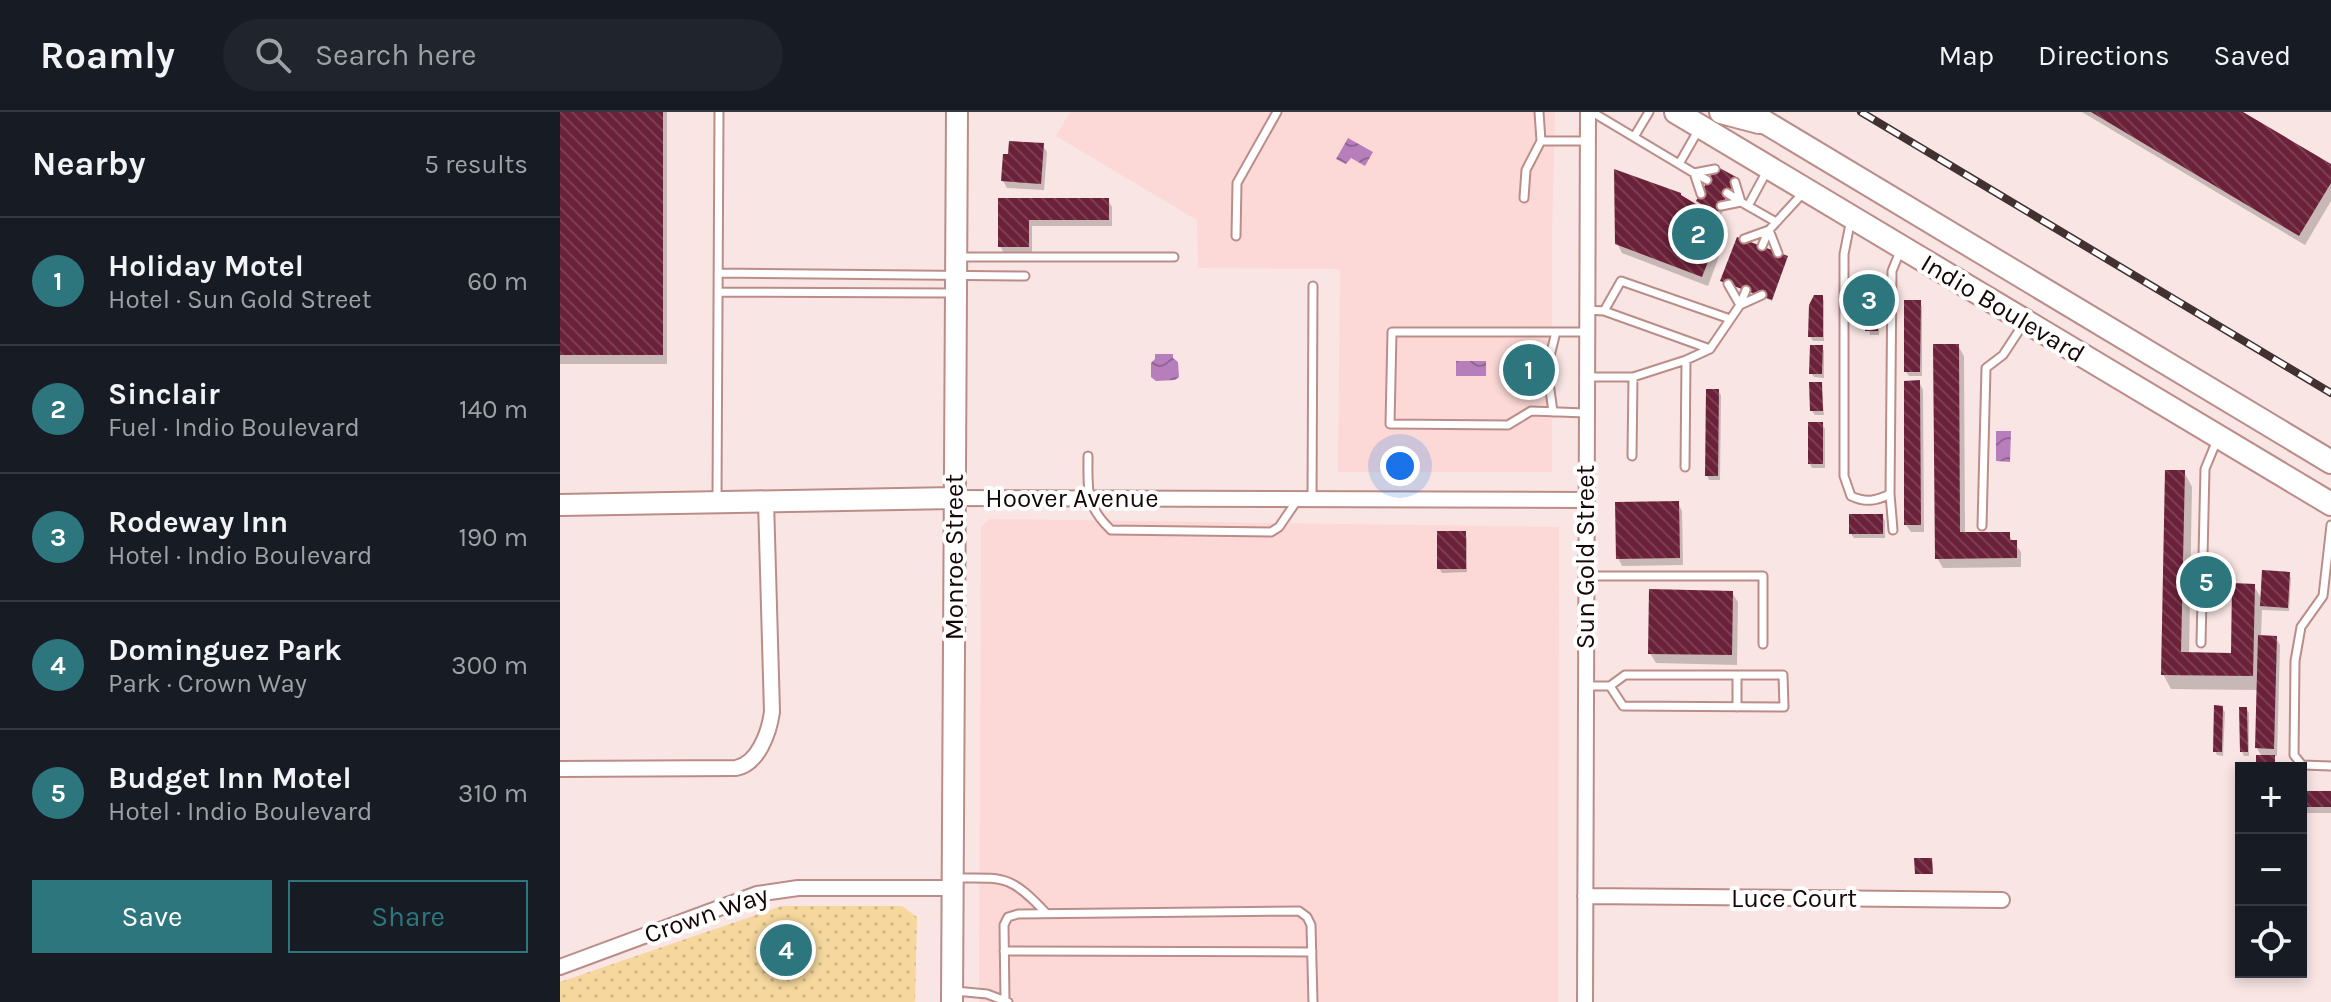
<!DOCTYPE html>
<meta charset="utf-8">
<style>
:root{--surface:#171b24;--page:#20242c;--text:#f1f3f6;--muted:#9ea1a6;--line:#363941;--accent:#2d767d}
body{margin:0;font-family:Karla,sans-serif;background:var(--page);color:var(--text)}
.controls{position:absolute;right:24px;bottom:24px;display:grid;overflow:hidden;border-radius:0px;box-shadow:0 4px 12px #0003}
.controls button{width:72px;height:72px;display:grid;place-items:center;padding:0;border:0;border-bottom:2px solid var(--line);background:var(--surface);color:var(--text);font:40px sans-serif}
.you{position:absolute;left:840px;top:354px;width:28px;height:28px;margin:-20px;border:6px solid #fff;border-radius:50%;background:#1a73e8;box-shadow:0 0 0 12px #1a73e833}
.badge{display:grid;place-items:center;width:52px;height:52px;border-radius:50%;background:var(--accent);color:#fff;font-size:26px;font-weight:700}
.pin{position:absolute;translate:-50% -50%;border:4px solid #fff;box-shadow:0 2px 8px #0006}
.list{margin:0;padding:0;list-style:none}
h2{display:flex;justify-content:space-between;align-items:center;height:104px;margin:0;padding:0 32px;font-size:34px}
h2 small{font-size:26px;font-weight:400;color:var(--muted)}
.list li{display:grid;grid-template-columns:52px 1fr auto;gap:24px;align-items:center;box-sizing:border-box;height:128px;padding:0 32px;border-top:2px solid var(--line)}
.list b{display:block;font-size:30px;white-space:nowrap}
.list p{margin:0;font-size:26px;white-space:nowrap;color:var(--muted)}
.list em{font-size:26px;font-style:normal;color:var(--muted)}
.actions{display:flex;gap:16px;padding:24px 32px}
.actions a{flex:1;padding:18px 0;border:2px solid var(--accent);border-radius:0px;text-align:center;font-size:28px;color:var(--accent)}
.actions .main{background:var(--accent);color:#fff}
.icon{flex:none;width:44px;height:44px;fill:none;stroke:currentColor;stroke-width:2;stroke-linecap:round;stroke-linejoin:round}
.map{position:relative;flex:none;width:1771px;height:890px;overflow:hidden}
header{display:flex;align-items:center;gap:48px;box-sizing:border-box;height:112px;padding:0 40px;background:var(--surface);border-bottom:2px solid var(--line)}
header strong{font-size:38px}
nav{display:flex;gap:44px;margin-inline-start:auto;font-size:28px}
.search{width:560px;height:72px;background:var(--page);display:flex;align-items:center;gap:20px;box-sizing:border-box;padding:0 28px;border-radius:44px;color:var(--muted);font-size:30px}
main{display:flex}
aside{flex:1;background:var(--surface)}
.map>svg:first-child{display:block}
.built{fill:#fcd9d6}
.grass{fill:url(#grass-dots)}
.water{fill:url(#water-waves)}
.shadow{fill:#0003}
.building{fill:url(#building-back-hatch)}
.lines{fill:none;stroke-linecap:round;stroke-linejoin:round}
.lane-casing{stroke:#ba8d89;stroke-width:11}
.street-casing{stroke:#ba8d89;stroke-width:18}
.secondary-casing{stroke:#ba8d89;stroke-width:24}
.primary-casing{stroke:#ba8d89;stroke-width:26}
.lane{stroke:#fff;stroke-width:7}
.street{stroke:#fff;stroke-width:14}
.secondary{stroke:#fff;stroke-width:20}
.primary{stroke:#fff;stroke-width:22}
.rail-casing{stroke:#413130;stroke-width:8}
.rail{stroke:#fff;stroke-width:5;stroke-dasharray:15;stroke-linecap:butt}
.labels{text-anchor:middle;stroke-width:8;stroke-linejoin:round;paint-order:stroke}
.street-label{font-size:26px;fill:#160707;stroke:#fff}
</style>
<header>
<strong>Roamly</strong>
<div class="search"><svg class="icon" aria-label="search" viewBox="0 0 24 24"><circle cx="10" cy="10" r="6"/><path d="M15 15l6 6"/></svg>Search here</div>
<nav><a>Map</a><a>Directions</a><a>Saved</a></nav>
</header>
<main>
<aside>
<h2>Nearby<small>5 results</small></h2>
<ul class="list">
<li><span class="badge">1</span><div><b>Holiday Motel</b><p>Hotel · Sun Gold Street</p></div><em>60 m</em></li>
<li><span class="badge">2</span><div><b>Sinclair</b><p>Fuel · Indio Boulevard</p></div><em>140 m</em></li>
<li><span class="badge">3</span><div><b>Rodeway Inn</b><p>Hotel · Indio Boulevard</p></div><em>190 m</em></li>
<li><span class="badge">4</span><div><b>Dominguez Park</b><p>Park · Crown Way</p></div><em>300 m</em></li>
<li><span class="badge">5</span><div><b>Budget Inn Motel</b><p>Hotel · Indio Boulevard</p></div><em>310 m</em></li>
</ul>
<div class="actions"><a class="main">Save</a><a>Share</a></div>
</aside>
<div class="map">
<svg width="1771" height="890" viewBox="0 0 1771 890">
<defs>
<pattern id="grass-dots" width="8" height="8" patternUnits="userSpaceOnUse" patternTransform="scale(2)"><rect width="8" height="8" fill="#f6d89e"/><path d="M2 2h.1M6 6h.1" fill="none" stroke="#d2b887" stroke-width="1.8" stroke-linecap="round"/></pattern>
<pattern id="water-waves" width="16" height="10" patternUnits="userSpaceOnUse" patternTransform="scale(2)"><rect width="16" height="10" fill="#b67ebb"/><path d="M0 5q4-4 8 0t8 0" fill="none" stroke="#936596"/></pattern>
<pattern id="building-back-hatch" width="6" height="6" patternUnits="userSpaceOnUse" patternTransform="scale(2)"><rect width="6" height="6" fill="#6b2139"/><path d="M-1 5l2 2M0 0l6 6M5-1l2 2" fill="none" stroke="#7b3f52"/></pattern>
</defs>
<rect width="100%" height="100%" fill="#f9e5e3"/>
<path class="built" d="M510,0H995L992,120V360H778L780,157L638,156L637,108L496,24Z
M430,407L999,415L998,890H419L421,415Z"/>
<path class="grass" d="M222,794H342L357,805L355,890H0V870Z"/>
<path class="water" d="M788,26L813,40L805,54L791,46L786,52L776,47Z
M595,242H613V246L618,250L619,265L615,268L596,269L591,265V251L595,247Z
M896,249H926V264H896Z
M1436,319H1451L1450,350L1436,349Z"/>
<path class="shadow" d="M0,0H107V252H0Z
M1522,0H1679L1771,55V89L1745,133Z
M482,33L487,40L484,78L447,76L443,69Z
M1179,72L1160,104L1150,98L1148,101L1163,110L1168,120L1148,174L1062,141L1057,131L1145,100L1138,89Z
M440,88H548L552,95V114H472V141H444L440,134Z
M1227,145L1212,189L1162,169Z
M1262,185L1264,189V229H1253L1250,224Z
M1318,185L1320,190L1319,223H1310L1308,211H1295L1293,207Z
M1360,190L1362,195V264H1349L1346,260Z
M1398,234L1404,244L1405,422H1448L1461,440V455L1383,456L1377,446Z
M1262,235L1264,239V266L1254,265L1251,261Z
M1359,270L1363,278L1364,420H1351L1346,413Z
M1261,272L1264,303H1255L1252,299Z
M1158,279L1161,283L1160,368H1149L1147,364Z
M1262,312L1265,317V356H1252L1250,352Z
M1624,360L1632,375L1629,542L1672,543L1694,474L1702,488L1728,462L1731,466L1729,499L1702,498L1701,525L1716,526L1720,533L1717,644L1712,643L1718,656H1698L1702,645L1697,636L1698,578L1611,577L1603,562Z
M1118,391L1122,399L1123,453L1062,454L1058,446Z
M1322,404L1325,409V426H1294L1291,422Z
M904,421L907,426V460L882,461L879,456Z
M1172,481L1178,490L1177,553L1096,551L1090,541Z
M1662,596L1665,600L1663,644L1657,643L1655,639Z
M1686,597L1689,601V644H1684L1682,640Z
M1741,681H1771V701H1741Z"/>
<path class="building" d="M0,0H103V243H0Z
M1531,0H1683L1771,52V71L1739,124Z
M449,29L484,31L481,72L441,69L443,42H448Z
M1156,54L1178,66L1157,101L1136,89Z
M1054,57L1121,81V83L1164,109L1142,165L1055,132Z
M438,86H549V108H469V135H438Z
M1177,125L1228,144L1212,188L1160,169Z
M1291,182L1319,183L1318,219H1305L1306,207H1291Z
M1254,183H1263V225H1248L1249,193Z
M1344,188H1361L1360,260H1344Z
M1373,232H1399L1400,420H1450V428H1457V446L1375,447Z
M1250,233H1263L1262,262H1249Z
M1360,268L1361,413H1344V269Z
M1249,270H1262L1263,299H1250Z
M1146,277H1159L1158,364H1145Z
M1248,310H1263V352H1248Z
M1605,358H1625L1621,540L1671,541L1672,471L1695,472L1693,564L1601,563Z
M1119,389L1120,446L1056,447L1055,390Z
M1289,402H1323V422H1289Z
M877,419H906V457H877Z
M1702,458L1730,460L1728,496L1700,494Z
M1089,477L1173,479L1172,543L1088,542Z
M1698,523L1717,524L1714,637L1695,636Z
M1654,593L1663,594L1662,640H1653Z
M1679,595H1687L1688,640H1680Z
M1696,643H1715V656H1696Z
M1741,679H1771V695H1741Z
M1354,746H1372L1373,762H1355Z"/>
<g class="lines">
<g class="lane-casing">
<path id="lane" d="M1032,0L1134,61L1155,57
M1074,25L1089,0
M981,29H1027
M1119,52L1139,17
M1175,70L1181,90
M1167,81L1181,90
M1141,82L1134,61L1147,68
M964,86L966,58L981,29L979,0
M1161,94L1181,90L1216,110
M1188,94L1208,57
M1291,107L1284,142V364L1291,384C1306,391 1316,389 1330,382
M676,124L677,71L717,0
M1184,127L1209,118L1218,141
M1202,134L1209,118L1244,80
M398,145H614
M158,161L465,164
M1168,172L1180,193L1202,183
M158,180L392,181
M1027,198L1044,199L1061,169L1170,207
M1044,199L1150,237
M1028,265H1073L1126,248L1150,237L1180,193L1186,178
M993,300L987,256L996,220
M1026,301L971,299L948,313L830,312L832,220H1026
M528,344C528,379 525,393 551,418L711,420L719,415L738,387
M1072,344L1073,265
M1125,355L1126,248
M157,387L159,0
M752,387L753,174
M1771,413L1763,484L1741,515L1735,549L1734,643L1742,653L1771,654
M1422,414L1426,256L1443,243L1464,211
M1333,418L1330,382L1332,159L1341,137
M1025,464H1203V532
M1641,531L1645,357L1657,328
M1025,574H1050L1063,594L1224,595L1223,563H1065L1050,574
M1177,595V563
M393,766C445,766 449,762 486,801
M444,839L752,840
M395,879L427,882L448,890
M445,889L444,813L448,805L458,802L739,799L747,805L751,813L753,890"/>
</g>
<g class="street-casing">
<path id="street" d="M394,386L1025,388
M0,657L176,656C198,652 209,621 212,600L206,389
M1025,784L1442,788
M0,855L197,782L238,776H393
M1025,890L1028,0"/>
</g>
<g class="secondary-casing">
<path id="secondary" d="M0,393L394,386
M392,890L397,0"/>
</g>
<g class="primary-casing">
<path id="primary" d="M1116,0L1771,392
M1161,0L1199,10
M1188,0L1771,350"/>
</g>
<use href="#lane" class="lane"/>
<use href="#street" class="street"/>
<use href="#secondary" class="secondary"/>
<use href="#primary" class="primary"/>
<g class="rail-casing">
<path id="rail" d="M1301,0L1771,281"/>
</g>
<use href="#rail" class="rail"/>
</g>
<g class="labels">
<g class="street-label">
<text transform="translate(1443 196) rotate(31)" y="9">Indio Boulevard</text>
<text x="512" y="395">Hoover Avenue</text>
<text transform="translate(394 445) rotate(-90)" y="9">Monroe Street</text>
<text transform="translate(1025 445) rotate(-90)" y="9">Sun Gold Street</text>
<text x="1234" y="795">Luce Court</text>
<text transform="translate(146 802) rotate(-19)" y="9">Crown Way</text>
</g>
</g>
</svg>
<div class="controls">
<button>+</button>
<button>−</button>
<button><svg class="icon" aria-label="locate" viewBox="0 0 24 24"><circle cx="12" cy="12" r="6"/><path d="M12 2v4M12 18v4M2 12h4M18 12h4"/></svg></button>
</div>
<div class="you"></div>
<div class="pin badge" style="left:969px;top:258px">1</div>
<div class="pin badge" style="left:1138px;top:122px">2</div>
<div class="pin badge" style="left:1309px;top:188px">3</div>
<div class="pin badge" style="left:226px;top:838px">4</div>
<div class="pin badge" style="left:1646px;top:470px">5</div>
</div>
</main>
